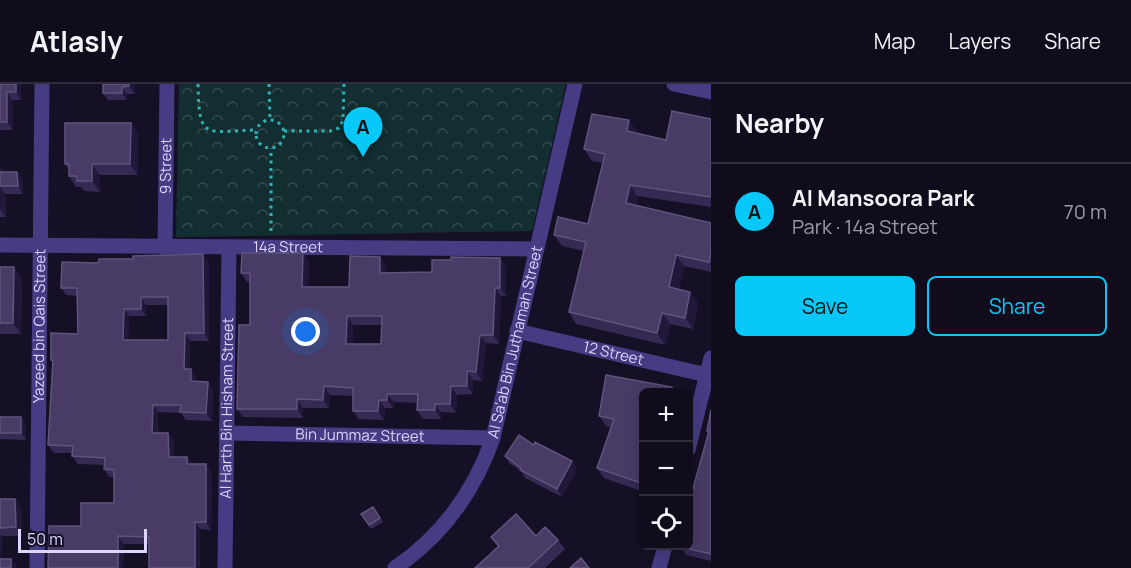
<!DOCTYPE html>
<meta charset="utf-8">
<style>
:root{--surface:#100c1c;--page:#1e1a29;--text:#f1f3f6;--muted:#9c9ba3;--line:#302c3b;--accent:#07c8f9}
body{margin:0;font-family:Manrope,sans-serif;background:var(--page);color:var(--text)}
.controls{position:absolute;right:18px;bottom:18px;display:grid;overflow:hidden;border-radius:9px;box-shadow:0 3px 15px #0003}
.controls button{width:54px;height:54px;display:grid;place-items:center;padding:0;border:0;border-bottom:2px solid var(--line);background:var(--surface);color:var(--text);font:30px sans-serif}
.scale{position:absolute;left:18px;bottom:15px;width:129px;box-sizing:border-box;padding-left:6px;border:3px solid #ded5fe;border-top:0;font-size:16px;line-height:21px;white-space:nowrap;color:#ded5fe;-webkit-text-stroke:4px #161026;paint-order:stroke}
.you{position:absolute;left:306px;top:248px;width:21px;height:21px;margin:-15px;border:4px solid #fff;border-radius:50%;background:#1a73e8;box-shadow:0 0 0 9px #1a73e833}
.badge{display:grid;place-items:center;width:39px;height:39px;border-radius:50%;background:var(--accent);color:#111;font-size:20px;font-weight:700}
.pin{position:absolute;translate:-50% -50px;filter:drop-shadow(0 2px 3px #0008)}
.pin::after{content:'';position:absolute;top:32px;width:21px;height:18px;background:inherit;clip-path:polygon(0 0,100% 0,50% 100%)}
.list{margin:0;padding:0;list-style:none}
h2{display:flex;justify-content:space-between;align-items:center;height:78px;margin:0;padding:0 24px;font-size:26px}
h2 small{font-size:20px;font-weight:400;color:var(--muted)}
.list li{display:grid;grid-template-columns:39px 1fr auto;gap:18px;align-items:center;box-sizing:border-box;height:96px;padding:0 24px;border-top:2px solid var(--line)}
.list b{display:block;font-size:22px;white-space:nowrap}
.list p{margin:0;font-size:20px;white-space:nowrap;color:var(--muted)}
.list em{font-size:20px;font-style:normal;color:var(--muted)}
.actions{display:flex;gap:12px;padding:18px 24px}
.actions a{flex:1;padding:14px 0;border:2px solid var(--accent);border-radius:9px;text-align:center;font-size:21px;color:var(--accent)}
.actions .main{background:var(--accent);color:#111}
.icon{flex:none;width:33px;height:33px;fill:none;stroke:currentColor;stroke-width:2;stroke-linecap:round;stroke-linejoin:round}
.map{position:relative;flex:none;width:711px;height:484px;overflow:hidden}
header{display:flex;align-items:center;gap:36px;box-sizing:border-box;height:84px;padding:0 30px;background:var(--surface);border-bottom:2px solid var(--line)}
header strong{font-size:28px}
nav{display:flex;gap:33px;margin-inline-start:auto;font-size:21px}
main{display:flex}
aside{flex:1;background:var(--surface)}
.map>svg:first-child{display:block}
.park{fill:url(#park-crowns)}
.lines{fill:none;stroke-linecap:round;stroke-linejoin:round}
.path{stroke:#32b0b5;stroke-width:3;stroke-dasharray:3 4.5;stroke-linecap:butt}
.minor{stroke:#463c83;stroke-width:15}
.wall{fill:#362953;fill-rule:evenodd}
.shaded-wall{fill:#211739}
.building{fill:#483b65;stroke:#5f547d;stroke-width:1.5;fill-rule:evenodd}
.labels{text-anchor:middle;stroke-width:4.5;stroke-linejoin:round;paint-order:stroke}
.street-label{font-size:15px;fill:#ded5fe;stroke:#161026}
</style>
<header>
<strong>Atlasly</strong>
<nav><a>Map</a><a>Layers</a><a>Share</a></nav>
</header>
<main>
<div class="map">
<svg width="711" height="484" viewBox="0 0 711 484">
<defs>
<pattern id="park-crowns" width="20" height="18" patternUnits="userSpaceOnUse" patternTransform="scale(1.5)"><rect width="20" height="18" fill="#132e30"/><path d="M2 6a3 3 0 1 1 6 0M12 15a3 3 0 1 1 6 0" fill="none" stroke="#354b4f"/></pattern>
</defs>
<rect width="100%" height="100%" fill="#161026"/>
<path class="park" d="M179,0H566L532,147L176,153Z"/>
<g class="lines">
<path class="path" d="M198,0C199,58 205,47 257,46
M269,0L270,36
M256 50a14 14 0 1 1 28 0a14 14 0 1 1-28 0Z
M284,47H330L339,44L343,36L344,0
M271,147V64"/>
<g class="minor">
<path d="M674,0L711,8"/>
<path id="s1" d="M0,161L536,165"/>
<path id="s2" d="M165,163L167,0"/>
<path id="s3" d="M517,247L711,292"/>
<path id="s4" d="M226,349L493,354"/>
<path d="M688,366L711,274"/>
<path id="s5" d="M37,484L42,0"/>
<path id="s6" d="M225,484L229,163"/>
<path id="s7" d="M395,484C442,452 474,408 493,354L575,0"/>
<path d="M659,484L665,462"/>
</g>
</g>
<path class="wall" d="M0,0H21V16H12L13,46H0Z
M103,0H135V10H127V16H108L103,9Z
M711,35V123L637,112L636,121L711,139V188L684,182L679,205L698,219L693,245L670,240L665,261L576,240L569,228L584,167L562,162L554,151L588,140L603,79L592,77L584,65L637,47L636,49L666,56Z
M131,39L138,50V91H99L100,108L84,107L81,103H76L69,92V86L65,80Z
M0,81L4,88H17L23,95V110H5L6,133H0Z
M500,174L506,183V212H501L499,260L486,259L482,297L473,296V310L457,311L456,329L441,328V335H423L417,326L418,319L394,318L393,324H385L384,336L359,335L353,327V312L330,311L329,324H303V334L243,333L237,325L250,241V198H247L241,189L309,178L308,203H349L386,182V189L432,188L451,176ZM353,241H382L381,260H352Z
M209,178V257H190L189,285H191L196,293V298H208L213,306L212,337L186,336L181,329L158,328V349H168L174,356V373H187L192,380L212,388L211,446L200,445V484H149V460H124L123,484H48L81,442L114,419V393H109L104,385V381L78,380L72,372L73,369H54L48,361L53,279L51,276L78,250L77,212L66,211L61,204L98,179ZM146,221H168V256H128L129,232H146Z
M0,183H14L22,194L21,250H0Z
M644,309V408L604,394L597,384L611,343L606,342L599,332Z
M711,326V477L686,471L681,463L708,349L707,347Z
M0,333L26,340V356L0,355Z
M534,361L572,377L577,385L562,413L525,394L521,387L510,380L505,372Z
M0,415H15L21,424L22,452H2L1,475H11L17,483L0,484Z
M373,423L383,438L371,445L361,430Z
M536,452L558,456L565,465L545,484H475L498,463L491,453Z"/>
<path class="shaded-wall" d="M16,0H21V16L16,8Z
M129,0H135V10L129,2Z
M122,3L127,10V16L122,9Z
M7,8L12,16L13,46L7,38Z
M629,36L637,47L635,59L627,47Z
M131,39L138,50V91L130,80Z
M92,80L99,91L100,108L92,97Z
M0,81L4,88L0,89Z
M17,88L23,95V110L18,102Z
M630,101L637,112L634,130L626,119Z
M0,102L5,110L6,133L0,125Z
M303,169L309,178L308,212L302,203Z
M203,170L209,178V257L204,249Z
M676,171L684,182L677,214L669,203Z
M380,173L386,182V198L380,189Z
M500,174L506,183V212L500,204Z
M14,183L22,194L21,250L13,239Z
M495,204L501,212L499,260L493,251Z
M690,208L698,219L693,245L685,234Z
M141,213L146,221V232L141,225Z
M124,225L129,232L128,263L123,256Z
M662,229L670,240L665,261L657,249Z
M347,232L353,241L352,269L346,260Z
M185,249L190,257L189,293L184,285Z
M480,251L486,259L482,297L476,288Z
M191,285L196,293V305L191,297Z
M467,287L473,296V310L467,302Z
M208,298L213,306L212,337L206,329Z
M324,302L330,311L329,324L323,316Z
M451,302L457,311L456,329L450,320Z
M387,310L394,318L393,324L387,316Z
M297,315L303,324V334L297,325Z
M379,316L385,324L384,336L378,327Z
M435,320L441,328V335L435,326Z
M153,321L158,328L157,357L152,349Z
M21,333L26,340V356L21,349Z
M168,349L174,356V381L169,373Z
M187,373L193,381L187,380Z
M572,377L577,385L562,413L557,405Z
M206,380L212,388L211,446L206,438Z
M15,415L21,424L22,452L16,443Z
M195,438L200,445V484H195Z
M0,450L2,452L1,483L0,482Z
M118,452L124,460L123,484H118Z
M11,475L17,483V484H11Z"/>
<path class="building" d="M0,0H16V8H7V38H0Z
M103,0H129V2L122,3V9H103Z
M672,27L711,35V113L630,101L626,119L711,139V170L709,178L676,171L669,203L690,208L685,234L662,229L657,249L569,228L586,158L554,151L558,133L588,140L605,70L584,65L592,30L629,36L627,47L666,56Z
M65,39H131L130,80H92V97H77V92H69V80H65Z
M0,88H17L18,102H0Z
M242,169H303L302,203H349L350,172L380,173V189L432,188V176H451V173L500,174V204H495L493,251H480L476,288L467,287V302H451L450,320H435V326H417L418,310H387V316H379L378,327H353V304L324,302L323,316L297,315V325H237L239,241H250V189H241ZM347,232H382L381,260H346Z
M203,170L204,249H185L184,285H191V297L208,298L206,329L180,328L181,321H153L152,349H168L169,373H187V380H206V438H195V484H149V453L118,452V484H48L49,442H81V419H114V386L104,385L105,374L72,372L73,362L48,361L53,276H51V249L78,250L77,204H61L62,178L98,179L99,175H133V172ZM141,213H168V256H123L124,225H141Z
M0,183H14L13,239H0Z
M606,291L672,303L671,309H644V400L597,384L614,335L599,332Z
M711,326V470L681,463V462H688V424L692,408L709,347H707Z
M0,333H21V349H0Z
M519,351L534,361L535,358L572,377L557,405L520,386L521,384L505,372Z
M0,415H15L16,443L0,444Z
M373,423L380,434L369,441L361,430Z
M516,430L536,452L545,443L558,456L528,484H475L499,462L491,453Z
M581,474L589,484H570Z
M0,475H11V484H0Z"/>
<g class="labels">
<g class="street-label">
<text dy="5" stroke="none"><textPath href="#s2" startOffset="81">9 Street</textPath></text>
<text dy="5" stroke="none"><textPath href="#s1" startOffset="288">14a Street</textPath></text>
<text dy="5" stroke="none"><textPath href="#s5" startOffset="242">Yazeed bin Qais Street</textPath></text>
<text dy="5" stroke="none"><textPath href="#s7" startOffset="264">Al Sa'ab Bin Juthamah Street</textPath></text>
<text dy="5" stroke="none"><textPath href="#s3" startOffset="99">12 Street</textPath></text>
<text dy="5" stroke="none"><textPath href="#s6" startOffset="160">Al Harth Bin Hisham Street</textPath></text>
<text dy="5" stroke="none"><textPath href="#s4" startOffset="134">Bin Jummaz Street</textPath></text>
</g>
</g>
</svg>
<div class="controls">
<button>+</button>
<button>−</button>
<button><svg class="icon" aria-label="locate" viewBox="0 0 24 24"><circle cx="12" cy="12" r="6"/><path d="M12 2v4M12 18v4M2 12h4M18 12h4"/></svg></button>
</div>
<div class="scale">50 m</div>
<div class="you"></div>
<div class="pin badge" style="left:363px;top:73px">A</div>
</div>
<aside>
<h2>Nearby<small></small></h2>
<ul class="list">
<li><span class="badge">A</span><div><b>Al Mansoora Park</b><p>Park · 14a Street</p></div><em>70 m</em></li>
</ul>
<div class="actions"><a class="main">Save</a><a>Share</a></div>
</aside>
</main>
